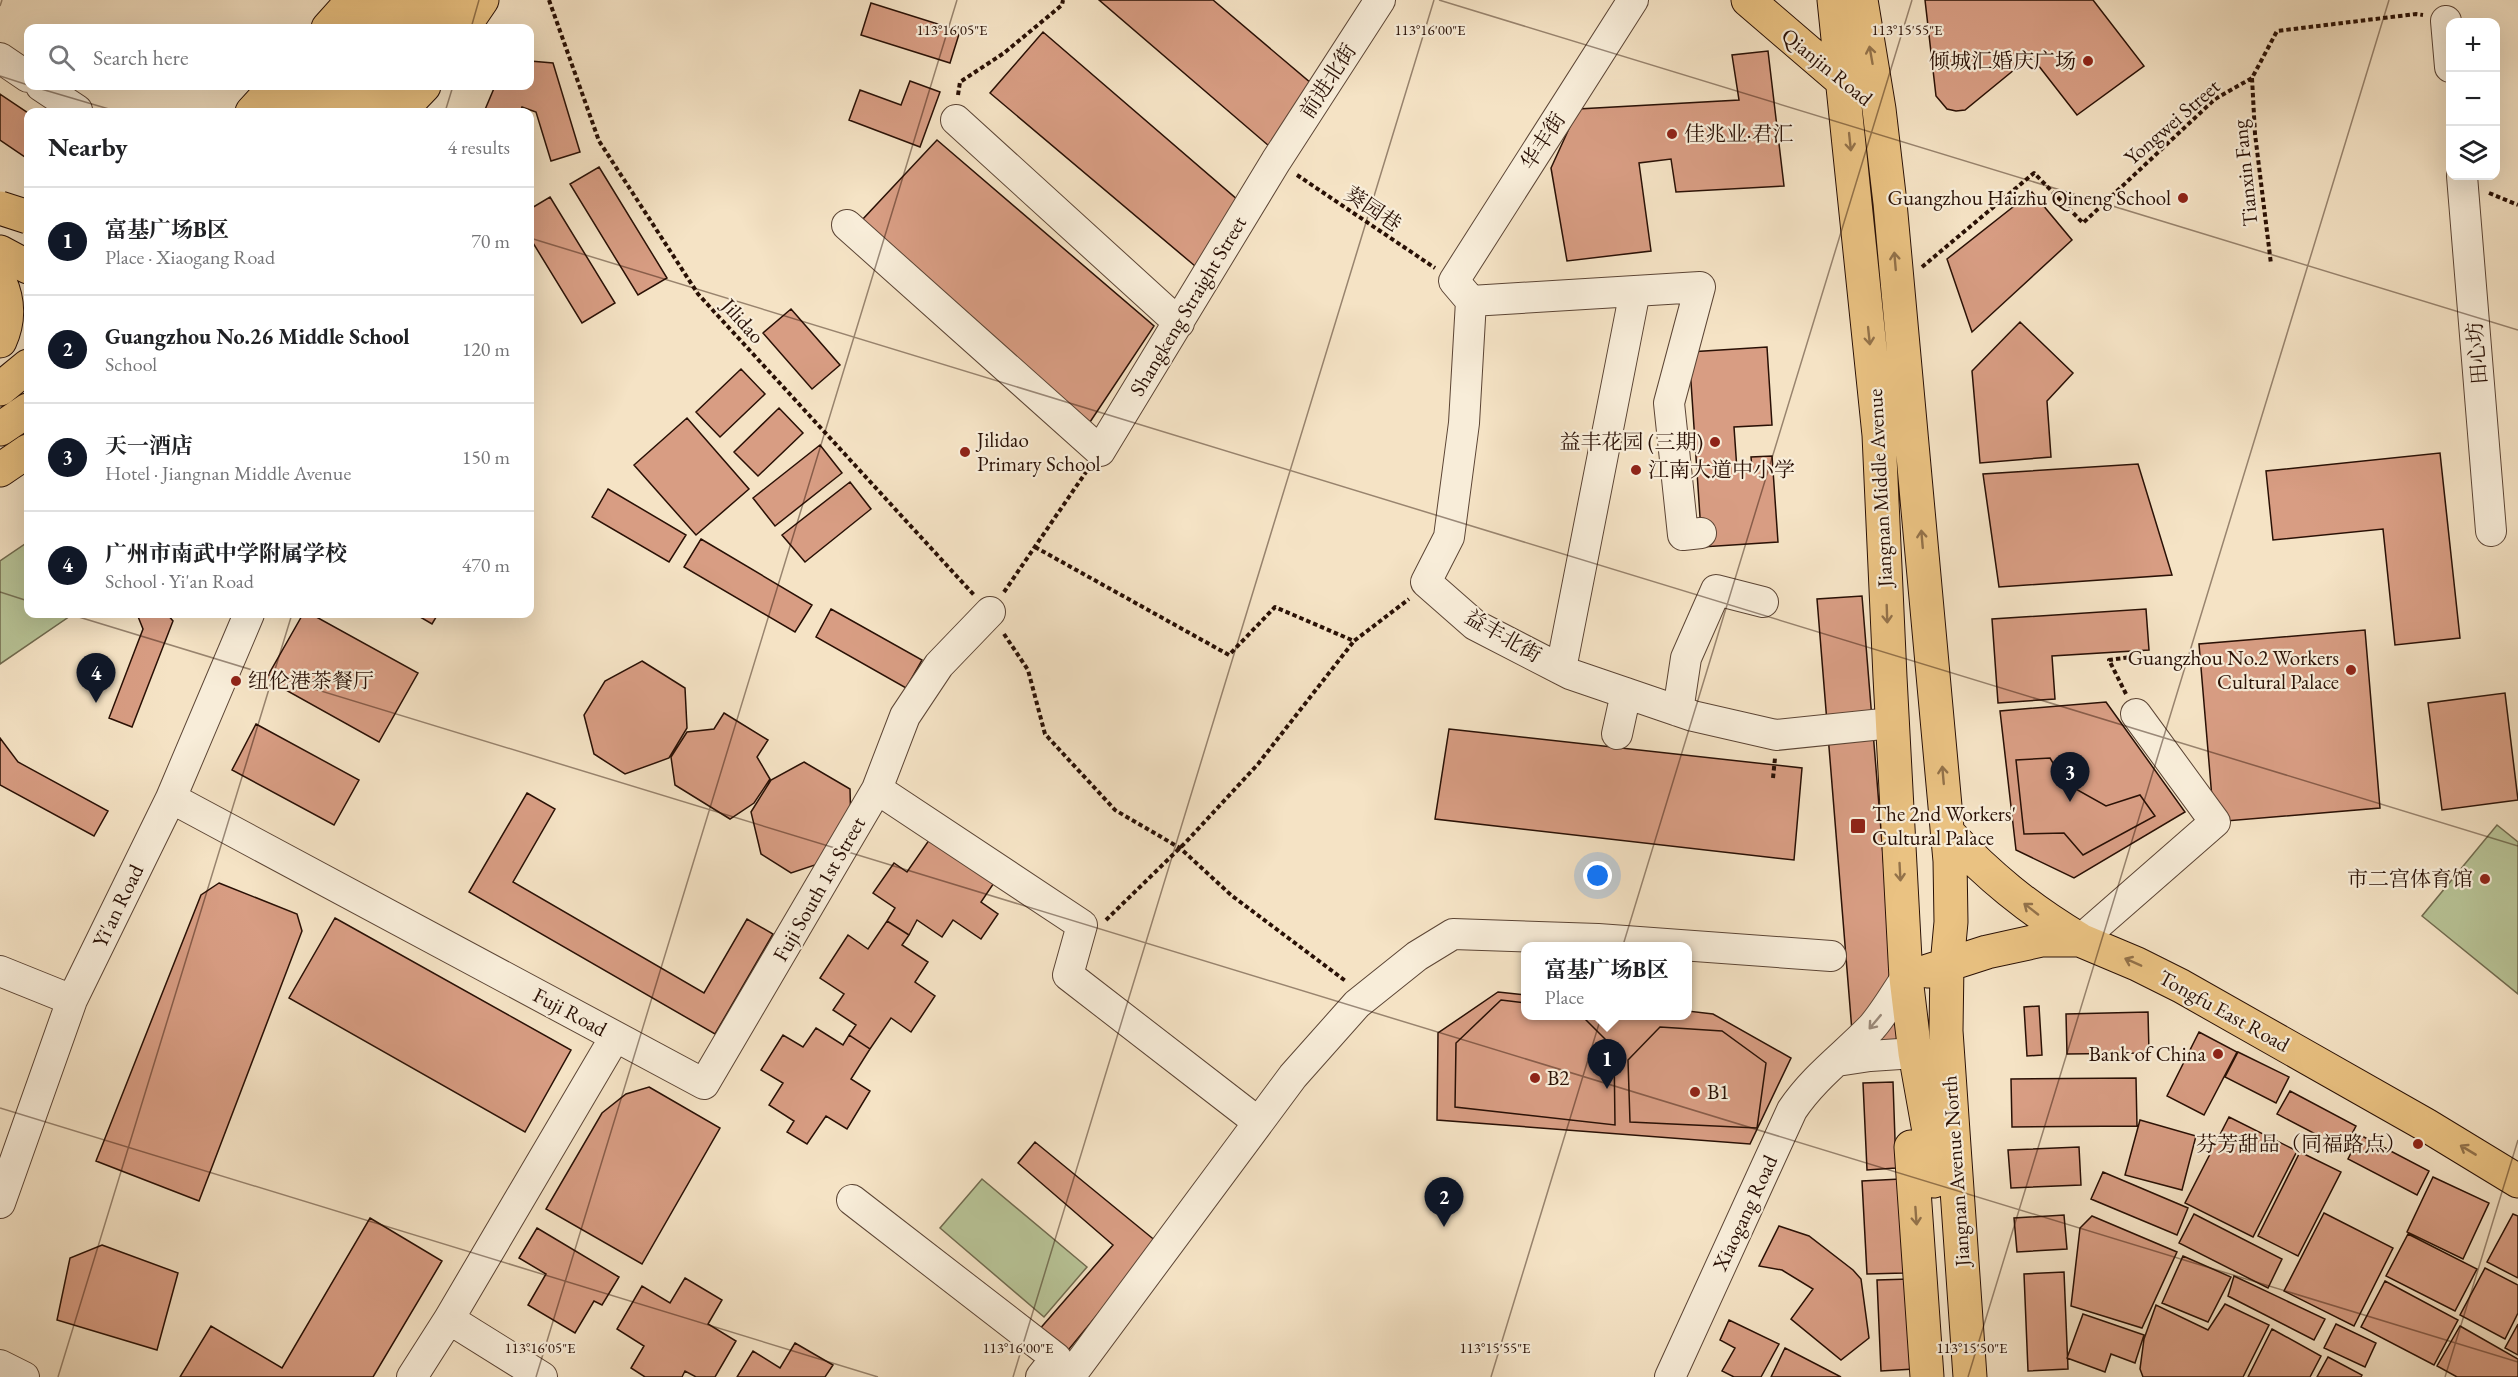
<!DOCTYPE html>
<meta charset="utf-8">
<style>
:root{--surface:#fff;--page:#f2f2f2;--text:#202124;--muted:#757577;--line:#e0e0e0;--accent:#111827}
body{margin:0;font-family:"EB Garamond","Noto Serif SC",serif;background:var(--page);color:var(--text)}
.controls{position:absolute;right:18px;top:18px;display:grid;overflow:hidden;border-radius:12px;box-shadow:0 6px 24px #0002}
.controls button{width:54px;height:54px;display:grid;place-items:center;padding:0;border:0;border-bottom:2px solid var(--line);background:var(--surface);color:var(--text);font:30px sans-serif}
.you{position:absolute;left:1598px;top:876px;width:21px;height:21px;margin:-15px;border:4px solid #fff;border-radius:50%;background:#1a73e8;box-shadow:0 0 0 9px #1a73e833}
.badge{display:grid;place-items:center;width:39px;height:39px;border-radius:50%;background:var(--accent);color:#fff;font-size:20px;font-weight:700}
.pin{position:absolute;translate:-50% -50px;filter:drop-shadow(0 2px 3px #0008)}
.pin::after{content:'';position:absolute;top:32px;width:21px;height:18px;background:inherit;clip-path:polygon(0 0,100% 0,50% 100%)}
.popup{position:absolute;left:1521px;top:942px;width:171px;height:78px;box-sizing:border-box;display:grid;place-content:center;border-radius:12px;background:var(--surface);filter:drop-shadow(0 2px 4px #0005);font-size:20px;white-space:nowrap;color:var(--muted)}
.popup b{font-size:22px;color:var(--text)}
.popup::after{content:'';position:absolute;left:50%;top:100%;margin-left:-12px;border:12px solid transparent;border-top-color:var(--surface)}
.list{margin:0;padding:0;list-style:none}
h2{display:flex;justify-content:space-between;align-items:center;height:78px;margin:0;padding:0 24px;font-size:26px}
h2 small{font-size:20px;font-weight:400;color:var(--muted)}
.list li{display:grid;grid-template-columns:39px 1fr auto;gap:18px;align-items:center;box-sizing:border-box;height:108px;padding:0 24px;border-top:2px solid var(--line)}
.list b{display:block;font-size:22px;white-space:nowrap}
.list p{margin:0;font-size:20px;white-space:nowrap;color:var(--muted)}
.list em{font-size:20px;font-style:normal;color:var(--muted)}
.icon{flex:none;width:33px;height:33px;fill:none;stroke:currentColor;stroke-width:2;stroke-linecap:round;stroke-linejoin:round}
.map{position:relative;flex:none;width:2518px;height:1377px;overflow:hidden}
.search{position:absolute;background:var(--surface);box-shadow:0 6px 24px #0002;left:24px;top:24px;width:510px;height:66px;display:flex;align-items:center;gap:15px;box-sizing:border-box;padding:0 21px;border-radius:12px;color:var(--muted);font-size:22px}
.panel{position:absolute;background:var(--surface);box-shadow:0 6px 24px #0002;left:24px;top:108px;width:510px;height:510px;border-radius:12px}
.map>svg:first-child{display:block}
.green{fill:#b8c497;stroke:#706a4e;stroke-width:1.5}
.building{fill:#d89d83;stroke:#291005;stroke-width:1.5}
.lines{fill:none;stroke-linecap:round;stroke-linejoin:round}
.minor-casing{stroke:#5c4535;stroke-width:32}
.major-casing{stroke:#291005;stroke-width:35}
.highway-casing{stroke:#291005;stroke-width:35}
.path{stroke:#291005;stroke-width:4;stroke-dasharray:4.5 3;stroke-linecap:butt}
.minor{stroke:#f8edd9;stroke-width:30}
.major{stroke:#eac282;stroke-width:33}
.highway{stroke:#eac282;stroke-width:33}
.highway-bridge-casing{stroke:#291005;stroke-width:35;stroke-linecap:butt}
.highway-bridge{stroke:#eac282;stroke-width:33}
.oneway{stroke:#93724a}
.oneway2{stroke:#9b8a7a}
.ticks{fill:none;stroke:#291005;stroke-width:1.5;stroke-opacity:0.45}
.poi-dot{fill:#8f2418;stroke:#f8edd9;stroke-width:2}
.labels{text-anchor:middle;stroke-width:4.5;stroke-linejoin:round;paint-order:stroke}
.poi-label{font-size:21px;fill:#291005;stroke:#f8edd9;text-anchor:end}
.street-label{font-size:21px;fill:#291005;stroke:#f8edd9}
.ticks-label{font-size:15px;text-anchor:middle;fill:#291005;stroke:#f8edd9;stroke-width:4.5;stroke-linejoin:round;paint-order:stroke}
</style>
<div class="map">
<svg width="2518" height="1377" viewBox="0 0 2518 1377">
<rect width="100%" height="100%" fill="#f5e3c5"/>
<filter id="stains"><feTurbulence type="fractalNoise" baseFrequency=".00333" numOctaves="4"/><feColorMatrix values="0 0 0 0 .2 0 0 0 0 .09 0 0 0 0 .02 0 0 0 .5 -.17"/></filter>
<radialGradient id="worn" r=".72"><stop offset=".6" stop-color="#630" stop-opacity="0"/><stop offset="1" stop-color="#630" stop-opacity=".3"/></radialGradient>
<path class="green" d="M28,542V614H73L0,664V561Z
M2497,825L2518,842V994L2422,916Z
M982,1179L1087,1267L1044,1317L940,1228Z"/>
<path class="building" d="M1099,0H1213L1312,84L1269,146Z
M1925,0H2093L2144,66L2077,115L2031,56L1965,110L1956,111L1947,109L1936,96Z
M871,3L960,31L950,63L861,35Z
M1043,32L1239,201L1195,266L990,93Z
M1768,51L1784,186L1676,192L1671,159L1639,163L1651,251L1567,261L1551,168L1578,109L1739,100L1732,55Z
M530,61L553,63L580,152L551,161L536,112L522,107L520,112H484L495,86H530Z
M910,81L940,92L920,147L849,120L860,90L901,105Z
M0,94L28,113V159L0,140Z
M937,140L1154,326L1088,425L862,220Z
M599,167L667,278L638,295L570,184Z
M2032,192L2072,240L1972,332L1947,259Z
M550,197L615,303L582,323L530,238V209Z
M791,309L840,365L812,389L763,333Z
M2020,322L2073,373L2047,401L2051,457L1980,463L1972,371Z
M1767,347L1772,425L1734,427L1737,470L1752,469L1751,457L1772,456L1778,542L1702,547L1689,352Z
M741,369L765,394L720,437L696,412Z
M779,408L803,433L758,476L734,452Z
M687,418L749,489L696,535L634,465Z
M820,445L842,473L775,526L753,498Z
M2440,453L2460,638L2395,645L2383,529L2273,540L2266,471Z
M2138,464L2172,575L1999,587L1983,474Z
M850,482L871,509L805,562L782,535Z
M608,489L686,535L669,562L592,517Z
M701,539L812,605L795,632L684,567Z
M1862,596L1899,1052L1854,1056L1817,599Z
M831,609L922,660L906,688L816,637Z
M2146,609L2149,650L2052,656L2055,699L1998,703L1992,619Z
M137,614H167L173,621L132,727L109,718L143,629Z
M303,614H311L418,673L379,742L266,679Z
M415,614H438L432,624Z
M2365,630L2380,808L2214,822L2199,644Z
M642,661L685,688L687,728L669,758L625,774L594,754L584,715L605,681Z
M2505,693L2518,800L2442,810L2428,703Z
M2106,702L2185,812L2074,878L2016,850L2000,711Z
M724,713L768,740L757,757L770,779L754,803L730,819L675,785L671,757L687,732L714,729Z
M256,724L359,780L334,825L232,770Z
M1449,729L1802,768L1794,860L1435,819Z
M0,738L18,762L108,811L94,836L0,785Z
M2050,758L2065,783L2106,806L2140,795L2155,816L2083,855L2064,833L2024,834L2016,760Z
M804,762L850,789L851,827L833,859L791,873L761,854L751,812L771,780Z
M527,793L555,809L513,882L704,993L747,919L773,934L715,1034L469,892Z
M934,833L998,877L981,902L998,914L981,939L953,920L942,937L917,920L909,935L887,921L895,908L873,893L894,863L907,872Z
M219,883L297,914L302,931L199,1201L96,1161L201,895Z
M335,918L571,1050L525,1132L289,998Z
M887,921L909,935L902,945L928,962L915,982L935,996L911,1032L891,1018L870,1049L849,1035L856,1025L833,1010L844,994L820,978L848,935L868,949Z
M1498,992L1526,995V1016H1688V1011L1713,1014L1791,1058L1750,1144L1437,1120L1438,1033Z
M1501,1000L1526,1003V1016H1582L1614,1048L1615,1125L1455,1107L1456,1043Z
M2039,1006L2042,1055L2027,1056L2024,1007Z
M2148,1012L2149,1053L2067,1054L2066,1014Z
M1660,1027L1722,1031L1766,1063L1757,1128L1630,1122L1628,1060Z
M816,1028L843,1045L849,1035L870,1049L851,1079L870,1091L847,1129L826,1116L807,1144L787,1132L794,1121L769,1105L783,1083L761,1070L783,1035L803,1047Z
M2199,1032L2237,1052L2204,1115L2167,1096Z
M2238,1052L2289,1077L2276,1103L2225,1077Z
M2136,1078L2137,1126L2012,1127L2011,1079Z
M1893,1082L1896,1168L1867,1170L1863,1083Z
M649,1087L720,1128L642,1264L546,1209L602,1113L626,1094Z
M2290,1091L2356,1126L2344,1149L2277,1114Z
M2229,1117L2297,1151L2253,1237L2185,1203Z
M2140,1120L2196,1136L2182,1190L2125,1175Z
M2360,1135L2429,1171L2417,1195L2348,1159Z
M1035,1142L1157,1242L1065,1354L1038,1331L1113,1245L1018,1163Z
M2079,1147L2081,1185L2011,1188L2008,1150Z
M2300,1152L2341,1172L2298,1256L2258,1236Z
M2103,1172L2188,1208L2177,1235L2091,1199Z
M2433,1177L2489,1203L2463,1259L2407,1232Z
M1900,1179L1904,1273L1867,1274L1862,1181Z
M2324,1213L2393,1248L2354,1326L2284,1291Z
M2194,1214L2282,1259L2268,1288L2179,1243Z
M2513,1214L2518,1216V1278L2487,1262Z
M2064,1215L2067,1249L2017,1252L2014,1218Z
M2092,1216L2177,1252L2142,1328L2071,1306L2080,1228Z
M370,1218L442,1261L373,1377H180L211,1326L282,1368Z
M1779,1226L1809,1236L1853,1270L1861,1279L1869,1338L1841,1360L1791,1319L1813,1289L1782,1270L1759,1266Z
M537,1228L619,1277L602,1305L594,1301L575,1333L528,1305L546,1274L519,1258Z
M2408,1234L2477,1269L2455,1311L2386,1276Z
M102,1245L178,1273L157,1350L57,1320L70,1258Z
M2183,1256L2231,1277L2208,1322L2162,1303Z
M2485,1268L2518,1285V1313L2505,1339L2460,1315Z
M2064,1272L2068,1369L2028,1371L2024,1274Z
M2234,1276L2325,1319L2314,1340L2228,1296Z
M685,1278L722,1300L708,1324L736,1341L715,1377H696L685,1371L682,1377H645L631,1368L644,1346L617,1329L642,1286L670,1303Z
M1910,1279L1914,1369L1881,1371L1877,1280Z
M2385,1281L2458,1320L2434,1365L2361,1327Z
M2225,1304L2269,1325L2243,1377H2143L2140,1369L2144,1339L2156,1305L2208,1330Z
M2083,1314L2144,1335L2135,1363L2111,1354L2105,1372L2067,1358Z
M1729,1320L1779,1344L1761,1377H1734L1722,1371L1735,1348L1720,1340Z
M2336,1324L2376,1343L2365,1367L2324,1348Z
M2518,1324V1355L2505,1348Z
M2460,1326L2518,1359V1377H2457L2437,1366Z
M2272,1329L2321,1356L2310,1377H2248Z
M795,1343L833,1365L825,1377H737L753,1351L780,1368Z
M1785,1348L1841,1377H1771Z
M2328,1357L2362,1375L2361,1377H2317Z"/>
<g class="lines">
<g class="minor-casing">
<path id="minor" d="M1633,0L1454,281L1471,301L1464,423L1449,537L1426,582L1475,625L1570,674L1693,716L1776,735L1892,723
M2446,21L2450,67
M0,58L28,77
M41,86L77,110
M956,120L1179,323
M2462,176L2491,531
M847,225L1100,451L1276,161L1380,0
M1471,301L1700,287L1669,403L1683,535L1701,533
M1561,669L1635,291
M1678,711L1686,658L1716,590L1763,602
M1617,734L1626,693
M877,789L1082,925L1068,975L1258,1122
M171,798L704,1084L877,789L905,716L939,665L990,612
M2080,940L2215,822L2136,714
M0,971L72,1000
M1837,1061L1870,1056L1915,1053
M852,1200L1056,1358L1041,1377
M0,1203L72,1000L171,798L249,614
M449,1319L542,1377
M0,1365L24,1377
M1074,1371L1293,1076L1357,1004L1417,956L1453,934L1598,939L1831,956
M412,1377L449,1319L615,1037
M1670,1377L1792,1110C1814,1077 1845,1055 1872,1027C1885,1012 1895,994 1906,978"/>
</g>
<g class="major-casing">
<path id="major" d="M1748,0L1854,91
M1834,0L1879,435L1890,677L1906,978L1915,1053L1930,1137L1934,1181
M1861,0L1879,109L1890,203L1950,861L1951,922L1947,965L1946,1031L1970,1377
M328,28L353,0
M381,28L407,0
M463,28L482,0
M252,112L276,86
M304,112L329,86
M399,112L424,86
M0,252L28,267
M0,282C9,302 9,321 0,341
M0,470L28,451
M1948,833C1989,876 2027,908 2079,939
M1928,971L1987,952L2042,940H2080L2137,964L2181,986L2426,1125L2518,1181
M1911,1147L1927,1377"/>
</g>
<g class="highway-casing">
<path id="highway" d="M357,28L383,0
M406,28L432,0
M437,28L460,0
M282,112L306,86
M329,112L355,86
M366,112L389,86
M0,389L28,366
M0,429L28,410"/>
</g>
<path class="path" d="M549,0L599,141L698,294L974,595
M2252,78L2255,134L2271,264
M958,95L960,82L1004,53L1062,5L1063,0
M1297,175L1435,268
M2489,193L2518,205
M1922,267L2034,173L2083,223L2215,99L2252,78L2277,31L2416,14L2423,15
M1035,547L1229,655L1275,607L1354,641L1409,599
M1004,592L1086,472
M1004,634L1028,670L1045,734L1115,810L1180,848L1231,895L1347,982
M2126,694L2109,660L2131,657
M1773,778L1775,758
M1106,920L1186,842L1258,764L1354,641"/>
<use href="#minor" class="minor"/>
<use href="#major" class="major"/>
<use href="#highway" class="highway"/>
<g class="highway-bridge-casing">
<path id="highway-bridge" d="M0,208L28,217"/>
</g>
<use href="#highway-bridge" class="highway-bridge"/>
</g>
<defs><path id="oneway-shaft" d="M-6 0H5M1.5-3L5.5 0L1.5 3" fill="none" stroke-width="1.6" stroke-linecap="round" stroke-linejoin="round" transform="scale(1.5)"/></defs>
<g class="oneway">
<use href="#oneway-shaft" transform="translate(1871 55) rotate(-100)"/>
<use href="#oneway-shaft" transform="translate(1850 142) rotate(84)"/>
<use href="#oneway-shaft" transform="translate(1895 261) rotate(-95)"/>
<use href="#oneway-shaft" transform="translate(1869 336) rotate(84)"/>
<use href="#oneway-shaft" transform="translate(1922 539) rotate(-95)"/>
<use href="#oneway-shaft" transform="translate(1887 614) rotate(88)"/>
<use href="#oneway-shaft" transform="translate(1943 775) rotate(-95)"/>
<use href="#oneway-shaft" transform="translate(1900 872) rotate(87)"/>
<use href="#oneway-shaft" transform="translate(2031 909) rotate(-142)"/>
<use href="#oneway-shaft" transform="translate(2133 962) rotate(-156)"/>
<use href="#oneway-shaft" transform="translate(2468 1150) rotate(-149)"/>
<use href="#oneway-shaft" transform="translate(1916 1216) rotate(86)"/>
</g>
<use class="oneway2" href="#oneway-shaft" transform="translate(1875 1022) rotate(130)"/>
<path class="ticks" d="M1439,0L2518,330M0,6L2,0M471,28L479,0M0,76L28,85M31,86L119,112M445,112L453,86M530,238L2518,846M0,592L28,601M69,614L2518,1362M0,1108L878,1377M58,1377L292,614M536,1377L957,0M1013,1377L1434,0M1491,1377L1912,0M1968,1377L2389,0M2445,1377L2518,1140"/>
<g class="poi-dot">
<circle cx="2088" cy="61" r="6"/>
<circle cx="1672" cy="134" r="6"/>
<circle cx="2183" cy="198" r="6"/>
<circle cx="1715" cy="442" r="6"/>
<circle cx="965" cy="452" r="6"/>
<circle cx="1636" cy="470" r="6"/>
<circle cx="2351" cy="670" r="6"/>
<circle cx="236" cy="681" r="6"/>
<rect x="1850" y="818" width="16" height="16" rx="3"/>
<circle cx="2485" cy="879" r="6"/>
<circle cx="2218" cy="1054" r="6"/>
<circle cx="1535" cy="1078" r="6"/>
<circle cx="1695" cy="1092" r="6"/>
<circle cx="2418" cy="1144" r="6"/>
</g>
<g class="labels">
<g class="poi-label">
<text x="2076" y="68">倾城汇婚庆广场</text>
<text x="1684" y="141" text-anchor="start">佳兆业·君汇</text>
<text x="2171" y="205">Guangzhou Haizhu Qineng School</text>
<text x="977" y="447" text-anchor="start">Jilidao<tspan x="977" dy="24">Primary School</tspan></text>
<text x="1703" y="449">益丰花园 (三期)</text>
<text x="1648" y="477" text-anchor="start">江南大道中小学</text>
<text x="2339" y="665">Guangzhou No.2 Workers<tspan x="2339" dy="24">Cultural Palace</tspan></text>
<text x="248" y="688" text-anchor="start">纽伦港茶餐厅</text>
<text x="1872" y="821" text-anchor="start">The 2nd Workers'<tspan x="1872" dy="24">Cultural Palace</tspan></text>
<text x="2473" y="886">市二宫体育馆</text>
<text x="2206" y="1061">Bank of China</text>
<text x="1547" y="1085" text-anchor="start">B2</text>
<text x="1707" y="1099" text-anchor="start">B1</text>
<text x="2406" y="1151">芬芳甜品（同福路点）</text>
</g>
<g class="street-label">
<text transform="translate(1827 67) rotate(39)" y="7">Qianjin Road</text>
<text transform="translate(1328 81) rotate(-57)" y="7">前进北街</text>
<text transform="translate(2172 122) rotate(-41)" y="7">Yongwei Street</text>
<text transform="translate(1543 141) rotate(-57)" y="7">华丰街</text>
<text transform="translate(2245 173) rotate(-96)" y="7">Tianxin Fang</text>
<text transform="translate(1373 209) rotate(34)" y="7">葵园巷</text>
<text transform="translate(1188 306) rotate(-59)" y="7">Shangkeng Straight Street</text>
<text transform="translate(743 321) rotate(48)" y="7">Jilidao</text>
<text transform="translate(2477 353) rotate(-95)" y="7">田心坊</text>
<text transform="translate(1880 488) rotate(-93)" y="7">Jiangnan Middle Avenue</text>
<text transform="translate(1503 636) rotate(30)" y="7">益丰北街</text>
<text transform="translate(819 889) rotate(-60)" y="7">Fuji South 1st Street</text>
<text transform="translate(118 906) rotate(-64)" y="7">Yi'an Road</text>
<text transform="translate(2224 1011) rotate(29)" y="7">Tongfu East Road</text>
<text transform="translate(570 1012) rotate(28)" y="7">Fuji Road</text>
<text transform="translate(1956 1171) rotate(-94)" y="7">Jiangnan Avenue North</text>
<text transform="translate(1745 1213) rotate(-65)" y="7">Xiaogang Road</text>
</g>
</g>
<g class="ticks-label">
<text x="952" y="35">113°16'05"E</text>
<text x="1430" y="35">113°16'00"E</text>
<text x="1907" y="35">113°15'55"E</text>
<text x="540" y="1353">113°16'05"E</text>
<text x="1018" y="1353">113°16'00"E</text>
<text x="1495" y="1353">113°15'55"E</text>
<text x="1972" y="1353">113°15'50"E</text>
</g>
<rect width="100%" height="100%" filter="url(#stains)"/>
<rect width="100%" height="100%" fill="url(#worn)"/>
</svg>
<div class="controls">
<button>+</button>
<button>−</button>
<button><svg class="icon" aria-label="layers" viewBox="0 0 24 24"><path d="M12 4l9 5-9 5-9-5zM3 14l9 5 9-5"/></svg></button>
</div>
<div class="you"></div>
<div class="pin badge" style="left:1607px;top:1089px">1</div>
<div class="popup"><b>富基广场B区</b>Place</div>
<div class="pin badge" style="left:1444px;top:1227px">2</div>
<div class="pin badge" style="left:2070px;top:802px">3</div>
<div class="pin badge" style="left:96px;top:703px">4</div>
<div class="search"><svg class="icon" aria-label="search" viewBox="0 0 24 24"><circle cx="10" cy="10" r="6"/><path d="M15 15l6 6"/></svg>Search here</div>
<section class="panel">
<h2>Nearby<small>4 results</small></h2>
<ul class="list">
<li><span class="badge">1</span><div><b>富基广场B区</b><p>Place · Xiaogang Road</p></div><em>70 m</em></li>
<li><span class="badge">2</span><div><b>Guangzhou No.26 Middle School</b><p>School</p></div><em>120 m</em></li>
<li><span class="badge">3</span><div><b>天一酒店</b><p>Hotel · Jiangnan Middle Avenue</p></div><em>150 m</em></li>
<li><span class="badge">4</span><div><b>广州市南武中学附属学校</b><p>School · Yi'an Road</p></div><em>470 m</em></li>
</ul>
</section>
</div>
